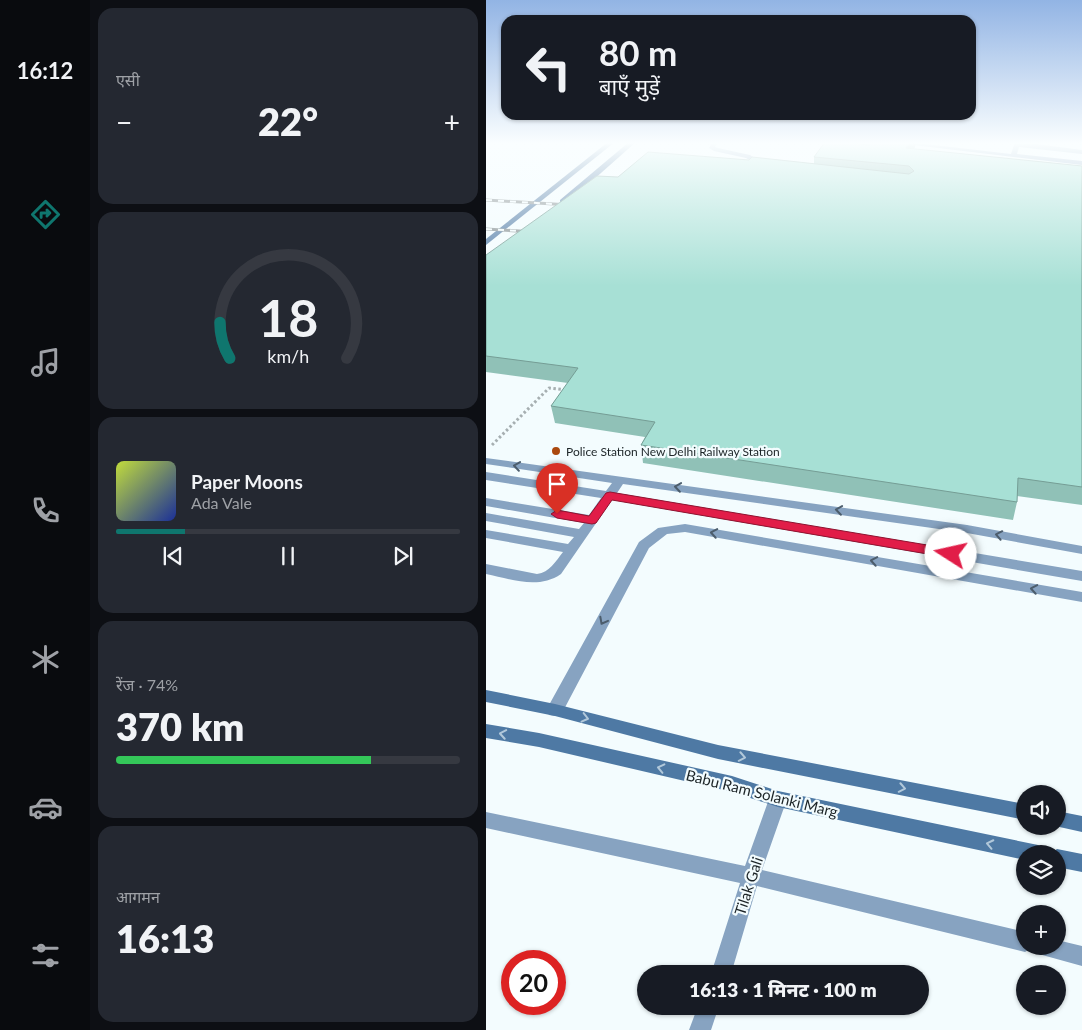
<!DOCTYPE html>
<html lang="hi">
<meta charset="utf-8">
<style>
body{margin:0;font-family:Lato,"Noto Sans Devanagari",sans-serif;background:#242831;color:#f1f3f6;height:100vh;display:flex;flex-direction:column;font-size:19px;white-space:nowrap}
*{box-sizing:border-box;margin:0}
p{font-size:16px;color:#9ea1a6}
.icon{flex:none;width:28px;height:28px;fill:none;stroke:currentColor;stroke-width:2;stroke-linecap:round;stroke-linejoin:round}
.map{position:relative;flex:1;overflow:hidden}
.panel{display:flex;flex-direction:column;gap:8px;padding:8px;background:#0d0f14;width:396px}
.panel>*{flex:none}
.banner{position:absolute;left:15px;top:15px;width:475px;height:105px;border-radius:15px;box-shadow:0 1px 4px #0004;background:#171b24;color:#f1f3f6;overflow:hidden}
.controls{position:absolute;left:530px;top:785px;display:grid;gap:10px}
.controls a{display:grid;place-items:center;width:50px;height:50px;border-radius:50%;background:#171b24;box-shadow:0 1px 4px #0004;font-size:25px}
.speed{position:absolute;left:15px;top:950px;display:flex;gap:10px;font-size:25px;font-weight:700;text-align:center}
.speed>*{display:grid;place-content:center;width:65px;height:65px;border-radius:50%;background:#171b24;box-shadow:0 1px 4px #0004;line-height:1}
.speed .limit{border:8px solid #d22;background:#fff;color:#111}
.pin{position:absolute;display:grid;place-items:center;width:42px;height:42px;color:#fff;margin:-51px -21px;border-radius:50% 50% 50% 0;rotate:-45deg;box-shadow:0 0 5px #0007}
.pin .icon{rotate:45deg}
.me{position:absolute;width:55px;margin:-28px;rotate:280deg;stroke-linejoin:round;filter:drop-shadow(0 0 4px #0008)}
.turn{display:flex;align-items:center;gap:18px;height:105px;padding:0 15px;font-size:22px}
.turn .icon{width:65px;height:65px;stroke-width:2.5}
.turn b{display:block;font-size:35px;line-height:42px}
.big{font-size:38px;font-weight:800;line-height:1.1}
.panel .card{flex:1;display:flex;flex-direction:column;justify-content:center;gap:8px;min-width:0;padding:0 18px;border-radius:15px;background:#242831}
.panel .dial{align-items:center;gap:0}
.dial svg{height:130px;overflow:visible;fill:none;stroke:#363941;stroke-width:7;stroke-linecap:round;text-anchor:middle}
.dial text{fill:#f1f3f6;stroke:none}
.song{display:flex;align-items:center;gap:15px}
.cover{width:60px;height:60px;border-radius:8px;background:linear-gradient(135deg,hsl(70 70% 55%),hsl(230 70% 35%))}
.played{height:5px;border-radius:2px;background:linear-gradient(90deg,#0f766e 20%,#363941 20%)}
.keys{display:flex;justify-content:space-around;direction:ltr}
.heat{display:flex;justify-content:space-between;align-items:center;font-size:28px;direction:ltr}
.charge{height:8px;border-radius:4px;background:linear-gradient(90deg,#34c759 74%,#363941 0)}
.trip{position:absolute;left:151px;top:965px;width:292px;height:50px;border-radius:25px;background:#171b24;box-shadow:0 1px 4px #0004;font-weight:800;line-height:50px;text-align:center}
main{display:flex;flex:1;min-height:0}
.tab-bar{display:flex;flex-direction:column;width:90px;justify-content:space-around;align-items:center;background:#090b0e;color:#9ea1a6}
.tab-bar .icon{width:35px;height:35px}
.tab-bar .current{color:#0f766e}
.tab-bar b{font-size:22px;color:#f1f3f6}
.map>svg:first-child{display:block}
.lines{fill:none;stroke-linecap:round;stroke-linejoin:round}
.path-far1{stroke:#a6afb1;stroke-width:2;stroke-dasharray:1 1;stroke-linecap:butt}
.path{stroke:#a6afb1;stroke-width:3;stroke-dasharray:2.5 2.5;stroke-linecap:butt}
.lane{fill:#87a3c1;fill-rule:evenodd}
.street{fill:#87a3c1;fill-rule:evenodd}
.secondary{fill:#4e79a4;fill-rule:evenodd}
.rail-casing{stroke:#828b8d;stroke-width:3}
.rail{stroke:#f3fcfe;stroke-width:2;stroke-dasharray:6;stroke-linecap:butt}
.wall{fill:#90c1b7}
.shaded-wall{fill:#759d95}
.building{fill:#a7e0d5;stroke:#759d95}
.oneway{stroke:#4c5d6c}
.oneway2{stroke:#b1c8da}
.route{fill:#e11d48;stroke:#92132f}
.poi-dot{fill:#aa480e;stroke:#f3fcfe;stroke-width:2}
.labels{text-anchor:middle;dominant-baseline:central;stroke-width:4.5;stroke-linejoin:round;paint-order:stroke}
.poi-label{font-size:12px;fill:#1c2427;stroke:#f3fcfe;text-anchor:start}
.near-street-label{font-size:15px;fill:#1c2427;stroke:#f3fcfe}
</style>
<main>
<nav class="tab-bar">
<b>16:12</b>
<svg class="icon current" aria-label="directions" viewBox="0 0 24 24"><path d="M12 3l9 9-9 9-9-9zM9 14v-3h6M13 9l2 2-2 2"/></svg>
<svg class="icon" aria-label="music" viewBox="0 0 24 24"><path d="M9 18V5l10-2v13"/><circle cx="6" cy="18" r="3"/><circle cx="16" cy="16" r="3"/></svg>
<svg class="icon" aria-label="phone" viewBox="0 0 24 24"><path d="M5 4h4l2 5-3 2q2 4 5 5l2-3 5 2v4C11 20 4 13 5 4z"/></svg>
<svg class="icon" aria-label="climate" viewBox="0 0 24 24"><path d="M12 3v18M4 7l16 10M4 17L20 7"/></svg>
<svg class="icon" aria-label="car" viewBox="0 0 24 24"><path d="M5 17H2v-5l4-1 3-4h7l3 4 3 1v5h-3M9 17h6M6 11h13"/><circle cx="7" cy="17" r="2"/><circle cx="17" cy="17" r="2"/></svg>
<svg class="icon" aria-label="filters" viewBox="0 0 24 24"><path d="M4 7h16M4 17h16"/><circle cx="9" cy="7" r="2"/><circle cx="15" cy="17" r="2"/></svg>
</nav>
<section class="panel">
<div class="card"><p>एसी</p>
<div class="heat"><a>−</a><b class="big">22°</b><a>+</a></div>
</div>
<div class="card dial"><svg viewBox="0 0 100 80">
<path d="M14 69A42 42 0 1 1 86 69"/>
<path d="M14 69A42 42 0 0 1 8 47" stroke="#0f766e"/>
<text x="50" y="56" font-size="32" font-weight="700">18</text>
<text x="50" y="72" font-size="11">km/h</text>
</svg></div>
<div class="card">
<div class="song"><i class="cover"></i><div><b>Paper Moons</b><p>Ada Vale</p></div></div>
<div class="played"></div>
<div class="keys"><svg class="icon" aria-label="previous" viewBox="0 0 24 24"><path d="M18 5L8 12l10 7zM5 5v14"/></svg><svg class="icon" aria-label="pause" viewBox="0 0 24 24"><path d="M8 5v14M16 5v14"/></svg><svg class="icon" aria-label="next" viewBox="0 0 24 24"><path d="M6 5l10 7-10 7zM19 5v14"/></svg></div>
</div>
<div class="card"><p>रेंज · 74%</p><b class="big">370 km</b><div class="charge"></div></div>
<div class="card"><p>आगमन</p><b class="big">16:13</b></div>
</section>
<div class="map">
<svg width="596" height="1030" viewBox="0 0 596 1030">
<rect width="100%" height="100%" fill="#f3fcfe"/>
<g class="lines">
<!-- path-far1 -->
<path class="path-far1" d="M375,145l2,-2 10,1"/>
<!-- path -->
<path class="path" d="M6,445l57,-57 18,2"/>
<!-- lane -->
<g class="lane">
<path d="M226,142h6l-3,5 3,1 32,7 16,11 -5,1 -15,-9 -32,-7 -5,-3z"/>
<path d="M402,142h20l103,12 4,-12h6l61,8v4l-63,-7 -2,7 65,7v4z"/>
<path d="M0,458l481,67 115,21v8l-115,-21 -344,-49 -6,9 465,78v10l-470,-81 -51,74c-23,16 -50,5 -75,0v-10l51,10c13,-2 18,-12 26,-22l-77,-14v-8l82,14 6,-7 -88,-16v-8l93,16 5,-6 -98,-17v-8l103,17 12,-17 -115,-18v-8l120,19 6,-8 -126,-19z"/>
<path d="M199,524l397,68v10l-397,-70 -18,2 -18,14 -88,167 -6,1 -6,-1 -2,-5 2,-5 90,-163 19,-14z"/>
</g>
<!-- street -->
<g class="street">
<path d="M292,791l6,3 3,5 -25,71 263,62v14h32v-6l25,6v20l-47,-13 -2,-6 -8,5 -268,-66 -26,88h-20l29,-91 -254,-55v-16l259,54 24,-67 3,-5z"/>
<path d="M212,1006h21l-8,24h-22z"/>
</g>
<!-- secondary -->
<g class="secondary">
<path d="M122,142h7l-129,103v-6z"/>
<path d="M143,142h7l-70,62h-6v-4z"/>
<path d="M0,690l69,14 163,41 307,59v16l-307,-61 -163,-43 -69,-14z"/>
<path d="M0,724l53,9 193,43 46,15 260,54 6,3 3,6h-22v6l-247,-53 -46,-15 -193,-45 -53,-9z"/>
<path d="M571,811l25,5v16l-27,-6h2z"/>
<path d="M571,849l25,5v18l-25,-5v-13h-7z"/>
</g>
<!-- rail casing -->
<g class="rail-casing">
<g id="rail">
<path d="M0,200l84,5"/>
<path d="M0,229l48,3"/>
</g>
</g>
<!-- rail -->
<use href="#rail" class="rail"/>
</g>
<!-- wall -->
<path class="wall" d="M383,145l46,2 -1,2 168,17v339l-65,-9v6l-4,18 -370,-57 -2,-18 4,-8 -90,-14 -4,-17 17,-23 -82,-11v-117l132,-78 131,-17 65,4v-7z"/>
<!-- shaded-wall -->
<path class="shaded-wall" d="M425,142h5l-1,5 -10,14 1,-13z"/>
<!-- building -->
<path class="building" d="M339,142h20l24,3 2,-3h40l-5,6 176,18v321l-64,-9 -1,24 -376,-57 14,-23 -104,-16 27,-38 -92,-12v-101l111,-79 21,1 30,-25 101,8 3,-3 157,17 5,-3 -5,-5 -95,-9z"/>
<!-- one-way arrows -->
<defs><path id="oneway-chevron" d="M-2-3.5L2.5 0L-2 3.5" fill="none" stroke-width="1.6" stroke-linecap="round" stroke-linejoin="round" transform="scale(1.25)"/></defs>
<g class="oneway">
<use href="#oneway-chevron" transform="translate(31 466) rotate(-172)"/>
<use href="#oneway-chevron" transform="translate(192 487) rotate(-172)"/>
<use href="#oneway-chevron" transform="translate(353 510) rotate(-172)"/>
<use href="#oneway-chevron" transform="translate(228 533) rotate(-170)"/>
<use href="#oneway-chevron" transform="translate(513 535) rotate(-169)"/>
<use href="#oneway-chevron" transform="translate(388 561) rotate(-170)"/>
<use href="#oneway-chevron" transform="translate(548 589) rotate(-170)"/>
<use href="#oneway-chevron" transform="translate(117 621) rotate(118)"/>
</g>
<g class="oneway2">
<use href="#oneway-chevron" transform="translate(99 718) rotate(14)"/>
<use href="#oneway-chevron" transform="translate(17 734) rotate(-170)"/>
<use href="#oneway-chevron" transform="translate(256 757) rotate(11)"/>
<use href="#oneway-chevron" transform="translate(175 768) rotate(-167)"/>
<use href="#oneway-chevron" transform="translate(416 788) rotate(11)"/>
<use href="#oneway-chevron" transform="translate(504 844) rotate(-168)"/>
</g>
<!-- sky -->
<linearGradient id="sky" x2="0" y2="1"><stop stop-color="#92b4e4"/><stop offset="0.5" stop-color="#fafeff"/><stop offset="1" stop-color="#fafeff" stop-opacity="0"/></linearGradient>
<rect width="596" height="286" fill="url(#sky)"/>
<!-- route -->
<path class="route" d="M124,492l341,57 6,5 -6,4 -339,-58 -16,23 -4,1 -35,-6 -6,-4 6,-4 32,6 17,-23z"/>
<!-- markers -->
<circle class="poi-dot" cx="70" cy="451" r="5"/>
<g class="labels">
<!-- poi labels -->
<g class="poi-label">
<text x="80" y="451">Police Station New Delhi Railway Station</text>
</g>
<!-- near-street labels -->
<g class="near-street-label">
<text transform="translate(276 793) rotate(14)">Babu Ram Solanki Marg</text>
<text transform="translate(262 886) rotate(-72)">Tilak Gali</text>
</g>
</g>
</svg>
<div class="controls">
<a><svg class="icon" aria-label="sound" viewBox="0 0 24 24"><path d="M4 9h4l5-4v14l-5-4H4zM17 9q2 3 0 6"/></svg></a>
<a><svg class="icon" aria-label="layers" viewBox="0 0 24 24"><path d="M12 4l9 5-9 5-9-5zM3 14l9 5 9-5"/></svg></a>
<a>+</a>
<a>−</a>
</div>
<div class="speed"><div class="limit">20</div></div>
<div class="pin" style="left:71px;top:514px;background:#d93025"><svg class="icon" aria-label="arrive" viewBox="0 0 24 24"><path d="M6 21V4h12l-3 4 3 4H6"/></svg></div>
<svg class="me" style="left:465px;top:554px" viewBox="-20 -20 40 40"><circle r="19" fill="#fff"/><path d="M0-13L10 11 0 6-10 11z" fill="#e11d48"/></svg>
<div class="trip">16:13 · 1 मिनट · 100 m</div>
<div class="banner">
<div class="turn"><svg class="icon" aria-label="left" viewBox="0 0 24 24"><path d="M17 20v-9H6M10 6l-5 5 5 5"/></svg><div><b>80 m</b>बाएँ मुड़ें</div></div>
</div>
</div>
</main>
